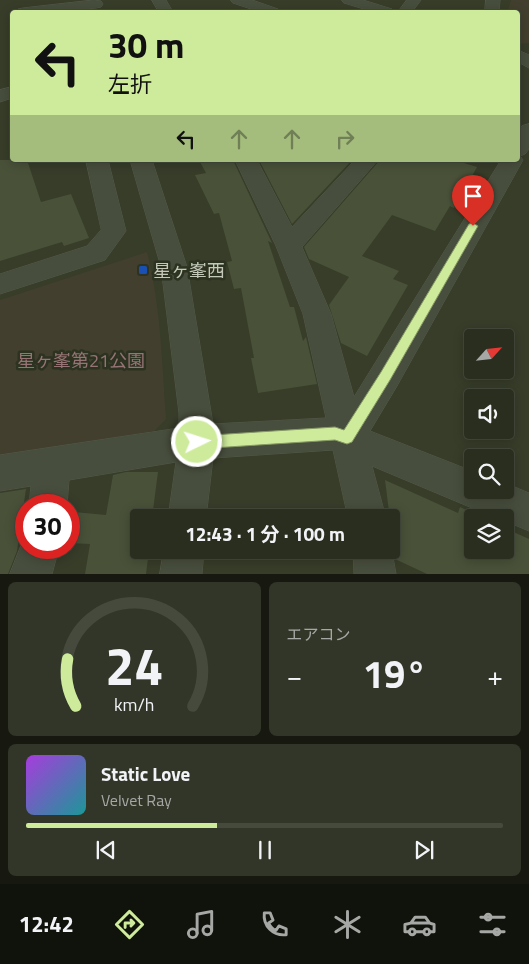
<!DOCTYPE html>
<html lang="ja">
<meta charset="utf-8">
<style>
body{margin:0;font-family:"Titillium Web","Noto Sans JP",sans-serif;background:#313628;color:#f1f3f6;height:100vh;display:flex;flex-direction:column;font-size:19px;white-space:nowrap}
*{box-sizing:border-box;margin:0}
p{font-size:16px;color:#a5a8a4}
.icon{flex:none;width:28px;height:28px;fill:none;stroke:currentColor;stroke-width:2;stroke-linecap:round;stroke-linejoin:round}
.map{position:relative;height:574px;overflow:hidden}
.details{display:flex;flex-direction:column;gap:8px;padding:8px;background:#171911;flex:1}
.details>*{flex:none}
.guide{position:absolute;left:10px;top:10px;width:510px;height:152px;border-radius:5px;box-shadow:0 2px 12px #0003,0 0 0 1px #454a3d;background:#ceeb9b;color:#111;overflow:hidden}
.needle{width:32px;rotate:63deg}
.buttons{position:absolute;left:464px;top:329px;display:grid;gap:10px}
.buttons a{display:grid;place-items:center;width:50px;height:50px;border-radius:5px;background:#292e1f;box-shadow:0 2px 12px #0003,0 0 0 1px #454a3d;font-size:25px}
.speed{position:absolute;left:15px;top:494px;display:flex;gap:10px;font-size:25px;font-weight:700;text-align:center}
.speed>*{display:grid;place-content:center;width:65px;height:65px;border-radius:50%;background:#292e1f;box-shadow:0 2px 12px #0003,0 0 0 1px #454a3d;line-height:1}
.speed .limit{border:8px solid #d22;background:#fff;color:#111}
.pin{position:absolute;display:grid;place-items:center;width:42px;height:42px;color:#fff;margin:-51px -21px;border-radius:50% 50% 50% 0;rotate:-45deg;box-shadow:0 0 5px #0007}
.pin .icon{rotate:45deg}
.me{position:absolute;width:55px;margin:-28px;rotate:86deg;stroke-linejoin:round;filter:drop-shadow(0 0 4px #0008)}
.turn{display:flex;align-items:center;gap:18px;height:105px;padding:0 15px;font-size:22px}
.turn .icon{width:65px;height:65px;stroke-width:2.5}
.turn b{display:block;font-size:35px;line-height:42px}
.lanes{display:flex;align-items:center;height:48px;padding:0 15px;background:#0003;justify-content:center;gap:25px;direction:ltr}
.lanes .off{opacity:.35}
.big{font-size:38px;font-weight:700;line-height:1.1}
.details .card{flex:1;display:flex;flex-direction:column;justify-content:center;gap:8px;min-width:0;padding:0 18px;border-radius:8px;background:#313628}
.details .dial{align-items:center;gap:0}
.dial svg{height:130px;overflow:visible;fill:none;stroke:#454a3d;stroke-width:7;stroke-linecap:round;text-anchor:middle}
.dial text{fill:#f1f3f6;stroke:none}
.song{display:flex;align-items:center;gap:15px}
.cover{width:60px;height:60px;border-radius:8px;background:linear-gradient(135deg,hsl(280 70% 55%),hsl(180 70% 35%))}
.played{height:5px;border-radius:2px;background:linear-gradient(90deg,#ceeb9b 40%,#454a3d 40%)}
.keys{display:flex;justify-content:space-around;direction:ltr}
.heat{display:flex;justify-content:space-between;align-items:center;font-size:28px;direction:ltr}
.details .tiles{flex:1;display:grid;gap:8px;grid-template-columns:1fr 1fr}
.card:last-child{grid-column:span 2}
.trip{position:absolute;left:130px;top:509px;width:270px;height:50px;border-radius:5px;background:#292e1f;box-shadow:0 2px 12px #0003,0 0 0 1px #454a3d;font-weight:700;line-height:50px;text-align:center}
.tab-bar{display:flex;height:80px;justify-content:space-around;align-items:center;background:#10120c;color:#a5a8a4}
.tab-bar .icon{width:35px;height:35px}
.tab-bar .selected{color:#ceeb9b}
.tab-bar b{font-size:22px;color:#f1f3f6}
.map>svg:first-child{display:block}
.green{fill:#423f2e}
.building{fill:#495139}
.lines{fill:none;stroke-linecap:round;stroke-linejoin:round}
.minor-casing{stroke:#545a49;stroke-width:1}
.minor{fill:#484e3d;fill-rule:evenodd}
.route{fill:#ceeb9b;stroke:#869965}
.transit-dot{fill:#1a4fb4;stroke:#2d3321;stroke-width:2}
.labels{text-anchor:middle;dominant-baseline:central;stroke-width:5;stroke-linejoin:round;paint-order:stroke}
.poi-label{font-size:18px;fill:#c3c8b9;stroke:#2d3321;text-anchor:start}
.park-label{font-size:18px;fill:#967374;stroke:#2d3321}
</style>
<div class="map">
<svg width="529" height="574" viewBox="0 0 529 574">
<rect width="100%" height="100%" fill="#373d29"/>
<!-- green -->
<g class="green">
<path d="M511,0h18v43l-11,1v-32h-11z"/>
<path d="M147,252c14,55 15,111 19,167l-12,12 -154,27v-158z"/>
</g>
<!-- building -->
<g class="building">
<path d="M0,160h27l14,42 30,-8 18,44 -25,8 -2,-4 -62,19z"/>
<path d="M199,160h34l39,83 -4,-2 22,66h4l9,34 3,-4 11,47 -59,9 -7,-35h3l-13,-70 -7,1 -7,-27 5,-1 -13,-48 -5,1 -19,-39 11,-2z"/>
<path d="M259,160h93l-60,64z"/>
<path d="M380,160h74l23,7 -23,41 -4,-2 -15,25 -43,-16 -30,41 37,15 -6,8 15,6 -41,71 -26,-13 -12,-38 20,-28 -40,-18 -5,-12z"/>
<path d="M126,472h32l-6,46h-13v32h10l-3,24h-61l5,-30 -21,-1v-13l5,-18 32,3 7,-40z"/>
<path d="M385,480l73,33 2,-6 23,11h-11v32h33v-22l24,11v35h-102l-32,-15z"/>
<path d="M26,489l-9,62 -9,23h-8v-81z"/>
</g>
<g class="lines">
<!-- minor casing -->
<g class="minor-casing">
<g id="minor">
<path d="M94,0l7,1 2,3 -2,3 -5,1 -38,4h-42l2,-3 5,-1z"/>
<path d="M152,0h14l7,12h-14z"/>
<path d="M231,0h21l26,9 2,3h-20l-27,-9z"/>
<path d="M342,0h21l29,9 2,3h-20l-30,-9z"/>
<path d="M407,0h14l-9,12h-14z"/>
<path d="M486,0h14l-1,12h-14z"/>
<path d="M518,50l11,5v13l-11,-6z"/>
<path d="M12,87v11l-12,4v-12z"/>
<path d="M529,124v25l-4,5 -5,2 3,4 -126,226 -27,45 102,40v19h33v-7l24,10v38l-24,-10v-3h-9l-124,-52 14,52h-38l-15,-68 -120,8 -7,60h-38l8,-56 -107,18 -2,25h-38l2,-19 -31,5v-36l179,-27v-15l-18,-146 -31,-107h22l35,107 26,157 113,-6 -23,-104 -27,-68 -41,-86h22l35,67 63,-67h23l-76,87 29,67 23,83 147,-237h17v-27l4,-7z"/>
<path d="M86,160h22l18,71 -21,29 -105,34v-20l87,-28 14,-16z"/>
<path d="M26,533v15h33l-7,26h-42z"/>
<path d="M391,546l5,28h-42l-1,-24h38z"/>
<path d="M164,550h40l-2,24h-42z"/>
</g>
</g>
<!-- minor -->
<use href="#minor" class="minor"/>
</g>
<!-- route -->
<path class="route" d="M473,223l5,3 -88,154 -38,62 -5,2 -12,-4 -138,9 -5,-2 -3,-5 3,-4 5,-2 138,-9 9,3 37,-58 88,-148z"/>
<!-- markers -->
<rect class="transit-dot" x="138" y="265" width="10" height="10" rx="2.5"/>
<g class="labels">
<!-- poi labels -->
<g class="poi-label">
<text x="153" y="270">星ヶ峯西</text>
</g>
<!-- park labels -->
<g class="park-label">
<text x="81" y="360">星ヶ峯第21公園</text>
</g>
</g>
</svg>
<div class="buttons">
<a><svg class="needle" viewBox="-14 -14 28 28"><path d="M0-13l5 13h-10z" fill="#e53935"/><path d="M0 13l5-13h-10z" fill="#a5a8a4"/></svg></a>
<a><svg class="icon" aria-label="sound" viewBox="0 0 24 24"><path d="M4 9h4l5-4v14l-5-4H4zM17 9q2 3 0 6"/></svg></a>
<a><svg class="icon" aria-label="search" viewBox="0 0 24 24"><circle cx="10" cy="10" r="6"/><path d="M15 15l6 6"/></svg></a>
<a><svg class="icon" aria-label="layers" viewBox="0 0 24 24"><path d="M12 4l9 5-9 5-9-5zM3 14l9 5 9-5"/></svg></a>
</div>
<div class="speed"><div class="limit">30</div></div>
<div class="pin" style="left:473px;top:226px;background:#d93025"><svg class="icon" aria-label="arrive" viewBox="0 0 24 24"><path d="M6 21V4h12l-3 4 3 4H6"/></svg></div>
<svg class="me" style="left:197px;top:442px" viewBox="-20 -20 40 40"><circle r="17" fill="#ceeb9b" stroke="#fff" stroke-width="3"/><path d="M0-11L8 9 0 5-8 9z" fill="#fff"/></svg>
<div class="trip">12:43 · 1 分 · 100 m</div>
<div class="guide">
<div class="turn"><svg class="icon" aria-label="left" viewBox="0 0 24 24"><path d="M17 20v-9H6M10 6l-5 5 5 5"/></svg><div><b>30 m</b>左折</div></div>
<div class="lanes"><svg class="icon" aria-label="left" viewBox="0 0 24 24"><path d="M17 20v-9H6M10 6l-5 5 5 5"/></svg><svg class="icon off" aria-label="ahead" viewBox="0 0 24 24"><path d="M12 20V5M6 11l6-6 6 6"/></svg><svg class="icon off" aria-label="ahead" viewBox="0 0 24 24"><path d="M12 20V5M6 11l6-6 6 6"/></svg><svg class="icon off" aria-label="right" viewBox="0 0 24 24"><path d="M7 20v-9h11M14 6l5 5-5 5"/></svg></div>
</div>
</div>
<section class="details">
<div class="tiles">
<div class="card dial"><svg viewBox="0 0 100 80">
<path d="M14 69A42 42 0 1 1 86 69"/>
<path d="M14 69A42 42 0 0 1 9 40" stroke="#ceeb9b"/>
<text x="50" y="56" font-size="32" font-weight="700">24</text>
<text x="50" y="72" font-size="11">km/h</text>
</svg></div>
<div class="card"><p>エアコン</p>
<div class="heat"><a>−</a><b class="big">19°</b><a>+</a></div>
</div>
<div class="card">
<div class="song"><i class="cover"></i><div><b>Static Love</b><p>Velvet Ray</p></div></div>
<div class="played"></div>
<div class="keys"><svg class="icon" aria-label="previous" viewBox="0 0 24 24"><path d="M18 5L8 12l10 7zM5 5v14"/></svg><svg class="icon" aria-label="pause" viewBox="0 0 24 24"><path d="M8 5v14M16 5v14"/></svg><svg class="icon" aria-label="next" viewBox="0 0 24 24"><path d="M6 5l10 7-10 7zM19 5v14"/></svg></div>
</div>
</div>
</section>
<nav class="tab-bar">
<b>12:42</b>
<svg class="icon selected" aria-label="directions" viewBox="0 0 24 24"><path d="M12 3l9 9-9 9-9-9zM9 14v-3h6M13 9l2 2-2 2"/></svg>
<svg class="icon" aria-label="music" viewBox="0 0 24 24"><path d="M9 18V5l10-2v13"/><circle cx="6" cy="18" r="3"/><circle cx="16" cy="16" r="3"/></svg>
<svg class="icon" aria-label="phone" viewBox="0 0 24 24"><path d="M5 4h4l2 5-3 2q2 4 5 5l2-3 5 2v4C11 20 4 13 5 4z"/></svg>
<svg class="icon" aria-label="climate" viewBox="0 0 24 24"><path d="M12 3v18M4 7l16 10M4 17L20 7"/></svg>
<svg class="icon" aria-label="car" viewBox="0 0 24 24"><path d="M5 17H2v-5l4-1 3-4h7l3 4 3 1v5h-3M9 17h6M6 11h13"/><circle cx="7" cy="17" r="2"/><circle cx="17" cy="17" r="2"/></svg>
<svg class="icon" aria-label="filters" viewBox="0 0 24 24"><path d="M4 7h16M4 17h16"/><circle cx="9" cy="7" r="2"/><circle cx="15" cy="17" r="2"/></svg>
</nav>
